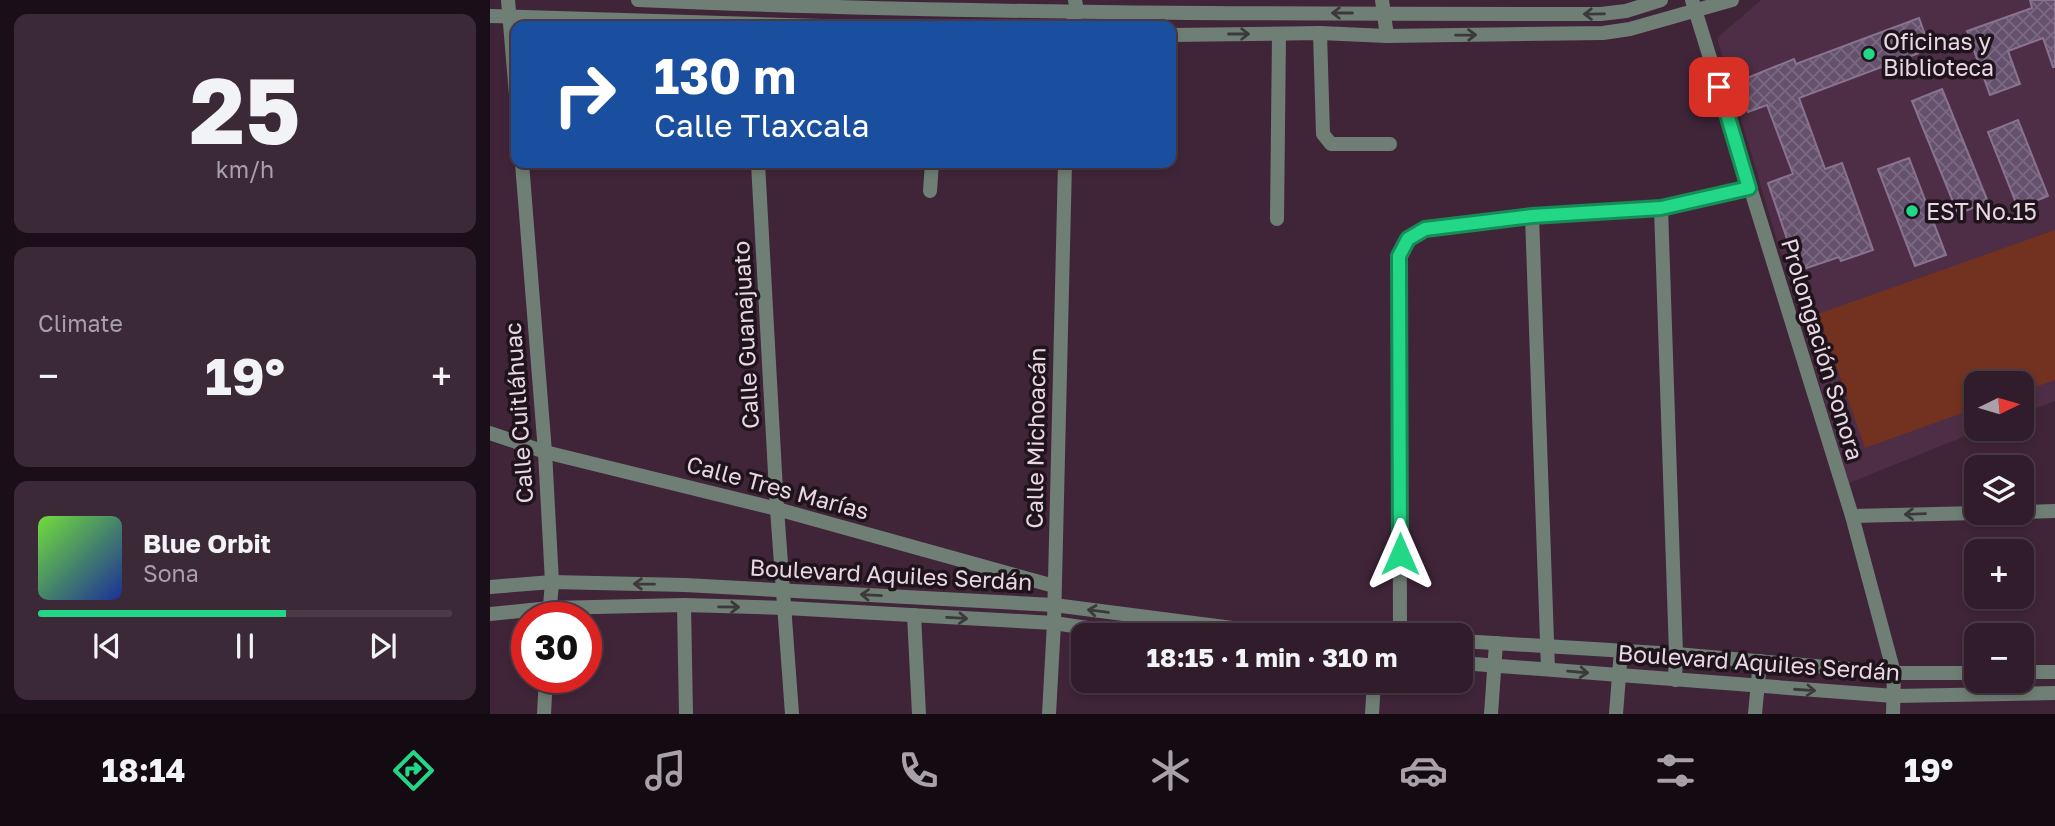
<!DOCTYPE html>
<meta charset="utf-8">
<style>
body{margin:0;font-family:"Golos Text",sans-serif;background:#3c2937;color:#f1f3f6;height:100vh;display:flex;flex-direction:column;font-size:26px;white-space:nowrap}
*{box-sizing:border-box;margin:0}
p{font-size:23px;color:#a8a1a9}
.icon{flex:none;width:38px;height:38px;fill:none;stroke:currentColor;stroke-width:2;stroke-linecap:round;stroke-linejoin:round}
.map{position:relative;flex:1;overflow:hidden}
.details{display:flex;flex-direction:column;gap:14px;padding:14px;background:#1a0f18;width:490px}
.details>*{flex:none}
.banner{position:absolute;left:21px;top:21px;width:665px;height:147px;border-radius:14px;box-shadow:0 4px 10px #0003,0 0 0 2px #4b3a47;background:#1a4fa0;color:#fff;overflow:hidden}
.needle{width:46px;rotate:85deg}
.fabs{position:absolute;left:1474px;top:371px;display:grid;gap:14px}
.fabs a{display:grid;place-items:center;width:70px;height:70px;border-radius:14px;background:#301c2b;box-shadow:0 4px 10px #0003,0 0 0 2px #4b3a47;font-size:35px}
.speed{position:absolute;left:21px;top:602px;display:flex;gap:14px;font-size:35px;font-weight:700;text-align:center}
.speed>*{display:grid;place-content:center;width:91px;height:91px;border-radius:50%;background:#301c2b;box-shadow:0 4px 10px #0003,0 0 0 2px #4b3a47;line-height:1}
.speed .limit{border:10px solid #d22;background:#fff;color:#111}
.pin{position:absolute;display:grid;place-items:center;width:60px;height:60px;color:#fff;margin:-30px;border-radius:14px;box-shadow:0 4px 10px #0006}
.me{position:absolute;width:77px;margin:-38px;rotate:0deg;stroke-linejoin:round;filter:drop-shadow(0 0 5px #0008)}
.turn{display:flex;align-items:center;gap:24px;height:147px;padding:0 28px;font-size:32px}
.turn .icon{width:91px;height:91px;stroke-width:2.5}
.turn b{display:block;font-size:49px;line-height:60px}
.big{font-size:52px;font-weight:700;line-height:1.1}
.details .card{flex:1;display:flex;flex-direction:column;justify-content:center;gap:10px;min-width:0;padding:0 24px;border-radius:14px;background:#3c2937}
.details .dial{align-items:center;gap:0}
.dial b{font-size:91px;line-height:1}
.song{display:flex;align-items:center;gap:21px}
.cover{width:84px;height:84px;border-radius:10px;background:linear-gradient(135deg,hsl(100 70% 55%),hsl(230 70% 35%))}
.played{height:7px;border-radius:4px;background:linear-gradient(90deg,#22d887 60%,#4b3a47 60%)}
.keys{display:flex;justify-content:space-around;direction:ltr}
.heat{display:flex;justify-content:space-between;align-items:center;font-size:38px;direction:ltr}
.trip{position:absolute;left:581px;top:623px;width:402px;height:70px;border-radius:14px;background:#301c2b;box-shadow:0 4px 10px #0003,0 0 0 2px #4b3a47;font-weight:700;line-height:70px;text-align:center}
.tab-bar{display:flex;height:112px;justify-content:space-around;align-items:center;background:#130b11;color:#a8a1a9}
.tab-bar .icon{width:49px;height:49px}
.tab-bar .on{color:#22d887}
.tab-bar b{font-size:32px;color:#f1f3f6}
main{display:flex;flex:1;min-height:0}
.map>svg:first-child{display:block}
.built{fill:#4e2e46}
.pitch{fill:#72321f}
.building{fill:url(#building-cross-hatch);stroke:#897391;stroke-width:2}
.lines{fill:none;stroke-linecap:round;stroke-linejoin:round}
.minor{stroke:#707f75;stroke-width:14}
.tertiary{stroke:#707f75;stroke-width:14}
.oneway{stroke:#3b393b}
.route-casing{stroke:#168c58;stroke-width:18}
.route{stroke:#22d887;stroke-width:12}
.poi-dot{fill:#22d887;stroke:#1f131c;stroke-width:2.5}
.labels{text-anchor:middle;dominant-baseline:central;stroke-width:7;stroke-linejoin:round;paint-order:stroke}
.poi-label{font-size:23px;fill:#e9d7e3;stroke:#1f131c;text-anchor:start}
.street-label{font-size:23px;fill:#e9d7e3;stroke:#1f131c}
</style>
<main>
<section class="details">
<div class="card dial"><b>25</b><p>km/h</p></div>
<div class="card"><p>Climate</p>
<div class="heat"><a>−</a><b class="big">19°</b><a>+</a></div>
</div>
<div class="card">
<div class="song"><i class="cover"></i><div><b>Blue Orbit</b><p>Sona</p></div></div>
<div class="played"></div>
<div class="keys"><svg class="icon" aria-label="previous" viewBox="0 0 24 24"><path d="M18 5L8 12l10 7zM5 5v14"/></svg><svg class="icon" aria-label="pause" viewBox="0 0 24 24"><path d="M8 5v14M16 5v14"/></svg><svg class="icon" aria-label="next" viewBox="0 0 24 24"><path d="M6 5l10 7-10 7zM19 5v14"/></svg></div>
</div>
</section>
<div class="map">
<svg width="1565" height="714" viewBox="0 0 1565 714">
<defs>
<pattern id="building-cross-hatch" width="8" height="8" patternUnits="userSpaceOnUse" patternTransform="scale(1.75)"><rect width="8" height="8" fill="#65516d"/><path d="M0 0l8 8M0 8l8-8" fill="none" stroke="#7b6982"/></pattern>
</defs>
<rect width="100%" height="100%" fill="#402539"/>
<!-- built -->
<path class="built" d="M1271,0h294v401l-34,13v-31h-45v46h7l-134,54 -132,-445z"/>
<!-- pitch -->
<path class="pitch" d="M1565,230v150l-34,12v-9h-45v25l-111,40 -47,-134z"/>
<!-- building -->
<g class="building">
<path d="M1540,0h25v67h-2l-10,-29 -35,13 12,33 -30,11 -23,-64 65,-23z"/>
<path d="M1429,18l11,31 -131,49 26,71 17,-6 31,87 -32,11 -2,-4 -41,14 -30,-88 25,-9 -26,-69 -19,7 -11,-30 57,-23 2,5z"/>
<path d="M1452,89l46,113 -30,12 -46,-113z"/>
<path d="M1528,120l30,76 -30,12 -30,-76z"/>
<path d="M1419,158l37,97 -31,11 -37,-97z"/>
</g>
<g class="lines">
<!-- minor -->
<g class="minor">
<path d="M18,0l8,95"/>
<path d="M148,0c320,14 642,14 963,14l25,-3 35,-11"/>
<path d="M892,0l5,36"/>
<path d="M1202,0l160,516 42,157 -1,41"/>
<path d="M0,16l332,10"/>
<path d="M581,26l6,-15 -2,-11"/>
<path d="M830,33l3,101 8,10h59"/>
<path d="M681,35l149,-2 67,3 216,-3 27,-4 102,-29"/>
<path d="M32,163l23,289 7,130 -3,36"/>
<path d="M268,163l19,346 15,205"/>
<path d="M440,191l2,-28"/>
<path d="M1171,208l15,446 -1,26"/>
<path d="M1042,216l16,453"/>
<path d="M787,219l2,-185"/>
<path d="M0,433l55,19 232,57 277,77"/>
<path d="M1531,512l34,-1"/>
<path d="M1362,516l126,-3"/>
<path d="M194,605l2,109"/>
<path d="M424,615l5,99"/>
<path d="M910,635l-1,-379 9,-17 17,-10 107,-13 129,-8 89,-20"/>
<path d="M54,714l2,-37"/>
<path d="M559,714l5,-91 11,-460"/>
<path d="M882,714l2,-33"/>
<path d="M1001,714l5,-71"/>
<path d="M1126,714l5,-64"/>
<path d="M1265,714l5,-53"/>
</g>
<!-- tertiary -->
<g class="tertiary">
<path d="M0,587l62,-5 133,3 369,20 233,30"/>
<path d="M0,614l60,-6 134,-3 102,3 268,15 80,12"/>
<path d="M971,641l215,13 218,19h82"/>
<path d="M971,663l433,33 161,-3"/>
<path d="M1531,672h34"/>
</g>
</g>
<!-- one-way arrows -->
<defs><path id="oneway-shaft" d="M-6 0H5M1.5-3L5.5 0L1.5 3" fill="none" stroke-width="1.6" stroke-linecap="round" stroke-linejoin="round" transform="scale(1.75)"/></defs>
<g class="oneway">
<use href="#oneway-shaft" transform="translate(852 13) rotate(-180)"/>
<use href="#oneway-shaft" transform="translate(1104 14) rotate(179)"/>
<use href="#oneway-shaft" transform="translate(749 34)"/>
<use href="#oneway-shaft" transform="translate(976 35) rotate(-1)"/>
<use href="#oneway-shaft" transform="translate(1425 514) rotate(178)"/>
<use href="#oneway-shaft" transform="translate(154 584) rotate(-179)"/>
<use href="#oneway-shaft" transform="translate(381 595) rotate(-177)"/>
<use href="#oneway-shaft" transform="translate(239 607) rotate(1)"/>
<use href="#oneway-shaft" transform="translate(608 611) rotate(-172)"/>
<use href="#oneway-shaft" transform="translate(467 618) rotate(3)"/>
<use href="#oneway-shaft" transform="translate(1088 672) rotate(5)"/>
<use href="#oneway-shaft" transform="translate(1315 690) rotate(4)"/>
</g>
<g class="lines">
<!-- route casing -->
<g class="route-casing">
<path id="route" d="M910,554l-1,-298 9,-17 17,-10 107,-13 129,-8 88,-20 -30,-101"/>
</g>
<!-- route -->
<use href="#route" class="route"/>
</g>
<!-- markers -->
<g class="poi-dot">
<circle cx="1379" cy="54" r="7"/>
<circle cx="1422" cy="211" r="7"/>
</g>
<g class="labels">
<!-- poi labels -->
<g class="poi-label">
<text x="1393" y="41">Oficinas y<tspan x="1393" dy="26">Biblioteca</tspan></text>
<text x="1436" y="211">EST No.15</text>
</g>
<!-- street labels -->
<g class="street-label">
<text transform="translate(255 335) rotate(-93)">Calle Guanajuato</text>
<text transform="translate(1333 349) rotate(73)">Prolongación Sonora</text>
<text transform="translate(28 413) rotate(-94)">Calle Cuitláhuac</text>
<text transform="translate(545 438) rotate(-89)">Calle Michoacán</text>
<text transform="translate(288 487) rotate(15)">Calle Tres Marías</text>
<text transform="translate(401 574) rotate(3)">Boulevard Aquiles Serdán</text>
<text transform="translate(1269 662) rotate(4)">Boulevard Aquiles Serdán</text>
</g>
</g>
</svg>
<div class="fabs">
<a><svg class="needle" viewBox="-14 -14 28 28"><path d="M0-13l5 13h-10z" fill="#e53935"/><path d="M0 13l5-13h-10z" fill="#a8a1a9"/></svg></a>
<a><svg class="icon" aria-label="layers" viewBox="0 0 24 24"><path d="M12 4l9 5-9 5-9-5zM3 14l9 5 9-5"/></svg></a>
<a>+</a>
<a>−</a>
</div>
<div class="speed"><div class="limit">30</div></div>
<div class="pin" style="left:1229px;top:87px;background:#d93025"><svg class="icon" aria-label="arrive" viewBox="0 0 24 24"><path d="M6 21V4h12l-3 4 3 4H6"/></svg></div>
<svg class="me" style="left:910px;top:554px" viewBox="-20 -20 40 40"><path d="M0-17L14 15 0 8-14 15z" fill="#22d887" stroke="#fff" stroke-width="4"/></svg>
<div class="trip">18:15 · 1 min · 310 m</div>
<div class="banner">
<div class="turn"><svg class="icon" aria-label="right" viewBox="0 0 24 24"><path d="M7 20v-9h11M14 6l5 5-5 5"/></svg><div><b>130 m</b>Calle Tlaxcala</div></div>
</div>
</div>
</main>
<nav class="tab-bar">
<b>18:14</b>
<svg class="icon on" aria-label="directions" viewBox="0 0 24 24"><path d="M12 3l9 9-9 9-9-9zM9 14v-3h6M13 9l2 2-2 2"/></svg>
<svg class="icon" aria-label="music" viewBox="0 0 24 24"><path d="M9 18V5l10-2v13"/><circle cx="6" cy="18" r="3"/><circle cx="16" cy="16" r="3"/></svg>
<svg class="icon" aria-label="phone" viewBox="0 0 24 24"><path d="M5 4h4l2 5-3 2q2 4 5 5l2-3 5 2v4C11 20 4 13 5 4z"/></svg>
<svg class="icon" aria-label="climate" viewBox="0 0 24 24"><path d="M12 3v18M4 7l16 10M4 17L20 7"/></svg>
<svg class="icon" aria-label="car" viewBox="0 0 24 24"><path d="M5 17H2v-5l4-1 3-4h7l3 4 3 1v5h-3M9 17h6M6 11h13"/><circle cx="7" cy="17" r="2"/><circle cx="17" cy="17" r="2"/></svg>
<svg class="icon" aria-label="filters" viewBox="0 0 24 24"><path d="M4 7h16M4 17h16"/><circle cx="9" cy="7" r="2"/><circle cx="15" cy="17" r="2"/></svg>
<b>19°</b>
</nav>
